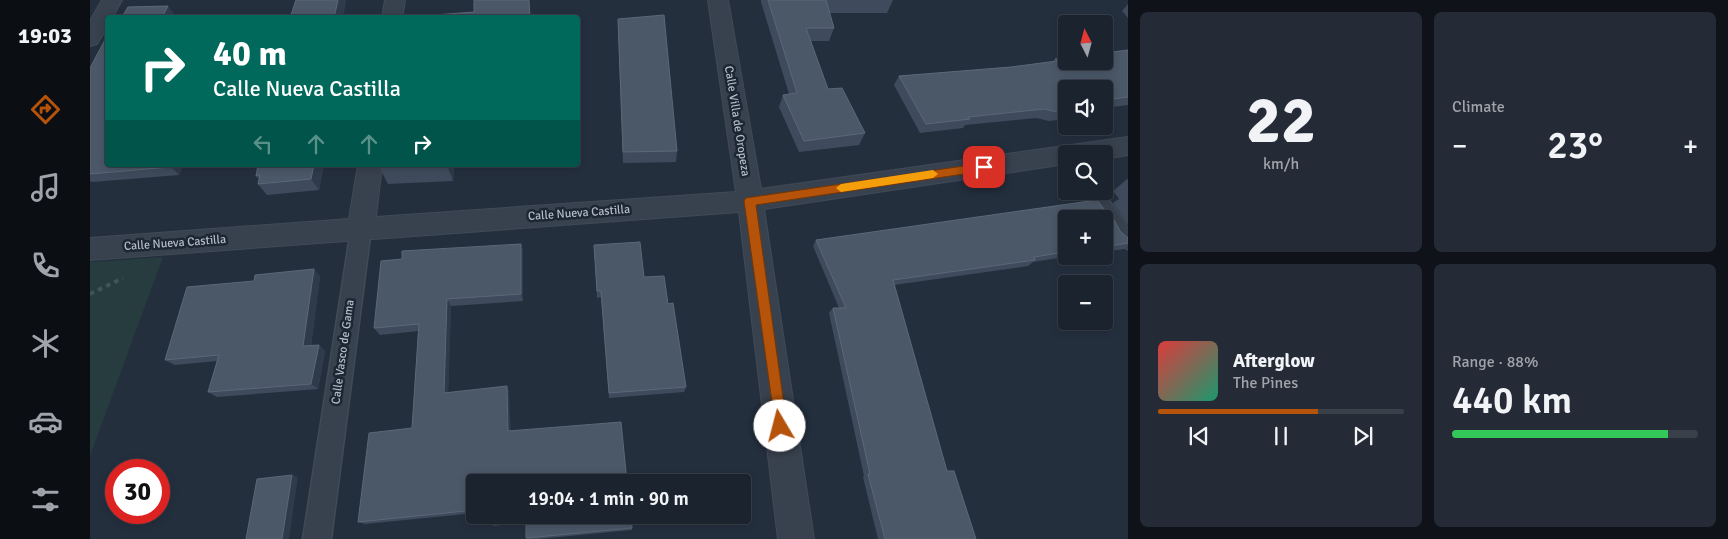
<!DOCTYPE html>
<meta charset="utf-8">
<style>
body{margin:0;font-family:Signika,sans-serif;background:#242b36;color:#f1f3f6;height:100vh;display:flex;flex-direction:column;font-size:19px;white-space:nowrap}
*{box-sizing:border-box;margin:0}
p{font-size:16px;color:#a0a4aa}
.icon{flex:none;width:28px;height:28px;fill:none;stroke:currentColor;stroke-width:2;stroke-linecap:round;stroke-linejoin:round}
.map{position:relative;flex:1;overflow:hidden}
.drawer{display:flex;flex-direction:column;gap:12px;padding:12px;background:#0f1319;width:600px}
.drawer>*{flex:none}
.top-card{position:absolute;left:15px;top:15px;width:475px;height:152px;border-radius:5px;box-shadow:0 2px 8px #0003,0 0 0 1px #39404a;background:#00695c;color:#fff;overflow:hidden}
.needle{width:32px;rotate:354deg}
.buttons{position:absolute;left:968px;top:15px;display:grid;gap:10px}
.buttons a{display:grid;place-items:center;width:55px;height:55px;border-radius:5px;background:#1b232e;box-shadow:0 2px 8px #0003,0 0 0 1px #39404a;font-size:25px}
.speed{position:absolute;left:15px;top:459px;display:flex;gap:10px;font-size:25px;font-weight:700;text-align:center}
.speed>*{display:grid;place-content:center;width:65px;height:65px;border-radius:50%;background:#1b232e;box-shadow:0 2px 8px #0003,0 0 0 1px #39404a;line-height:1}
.speed .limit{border:8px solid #d22;background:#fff;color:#111}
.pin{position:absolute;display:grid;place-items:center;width:42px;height:42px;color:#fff;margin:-21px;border-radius:10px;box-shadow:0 2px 8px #0006}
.me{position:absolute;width:55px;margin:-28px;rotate:352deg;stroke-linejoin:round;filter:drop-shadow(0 0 4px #0008)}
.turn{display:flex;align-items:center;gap:18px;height:105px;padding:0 25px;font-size:22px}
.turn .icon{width:65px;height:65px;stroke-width:2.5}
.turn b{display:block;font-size:35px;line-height:42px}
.lanes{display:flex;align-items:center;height:48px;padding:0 25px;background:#0003;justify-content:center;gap:25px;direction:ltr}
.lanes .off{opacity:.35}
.big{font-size:38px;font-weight:600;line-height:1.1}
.drawer .widget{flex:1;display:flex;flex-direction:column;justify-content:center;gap:8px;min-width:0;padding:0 18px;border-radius:8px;background:#242b36}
.drawer .dial{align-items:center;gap:0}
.dial b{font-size:65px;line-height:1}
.song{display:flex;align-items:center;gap:15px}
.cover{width:60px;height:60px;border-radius:8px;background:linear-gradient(135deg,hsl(0 70% 55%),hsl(160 70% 35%))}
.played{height:5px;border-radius:2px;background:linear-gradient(90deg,#b45309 65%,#39404a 65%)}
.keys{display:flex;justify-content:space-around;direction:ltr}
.heat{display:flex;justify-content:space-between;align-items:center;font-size:28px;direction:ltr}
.charge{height:8px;border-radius:4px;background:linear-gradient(90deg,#34c759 88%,#39404a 0)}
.drawer .tiles{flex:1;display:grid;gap:12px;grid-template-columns:repeat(2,1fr)}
.trip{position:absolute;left:376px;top:474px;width:285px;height:50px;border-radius:5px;background:#1b232e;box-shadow:0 2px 8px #0003,0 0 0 1px #39404a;font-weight:600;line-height:50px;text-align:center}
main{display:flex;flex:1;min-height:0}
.dock{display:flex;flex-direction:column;width:90px;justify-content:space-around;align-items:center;background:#0b0e12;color:#a0a4aa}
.dock .icon{width:35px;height:35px}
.dock .active{color:#b45309}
.dock b{font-size:22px;color:#f1f3f6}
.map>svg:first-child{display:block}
.green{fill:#263c3f}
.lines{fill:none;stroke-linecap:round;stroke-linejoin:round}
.lane-casing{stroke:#414a57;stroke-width:3}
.street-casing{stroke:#414a57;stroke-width:2}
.path{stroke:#3f5557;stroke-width:4;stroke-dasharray:4.5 4.5;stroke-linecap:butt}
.lane{fill:#38414e;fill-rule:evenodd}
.street{fill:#38414e;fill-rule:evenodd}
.wall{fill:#3f4b5c}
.shaded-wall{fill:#2f3b4b}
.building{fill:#4b5868;stroke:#5c6777}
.route{fill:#b45309;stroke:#753606}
.slow{fill:#f59e0b}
.labels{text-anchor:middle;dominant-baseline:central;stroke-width:5;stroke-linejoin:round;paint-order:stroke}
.street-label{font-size:12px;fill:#b4bcc9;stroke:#1d2633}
</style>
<main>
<nav class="dock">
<b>19:03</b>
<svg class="icon active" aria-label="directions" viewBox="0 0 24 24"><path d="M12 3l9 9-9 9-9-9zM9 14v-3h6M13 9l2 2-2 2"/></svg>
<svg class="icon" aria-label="music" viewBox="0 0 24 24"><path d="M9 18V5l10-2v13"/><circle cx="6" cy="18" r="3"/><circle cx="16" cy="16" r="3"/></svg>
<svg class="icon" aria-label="phone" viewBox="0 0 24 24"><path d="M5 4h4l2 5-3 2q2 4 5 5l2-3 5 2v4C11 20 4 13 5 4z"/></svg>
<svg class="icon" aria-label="climate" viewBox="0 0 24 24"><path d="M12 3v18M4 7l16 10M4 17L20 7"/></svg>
<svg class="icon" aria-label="car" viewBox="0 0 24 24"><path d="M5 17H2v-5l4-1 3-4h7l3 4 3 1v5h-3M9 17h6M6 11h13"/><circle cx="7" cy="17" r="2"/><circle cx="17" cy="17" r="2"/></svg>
<svg class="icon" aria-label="filters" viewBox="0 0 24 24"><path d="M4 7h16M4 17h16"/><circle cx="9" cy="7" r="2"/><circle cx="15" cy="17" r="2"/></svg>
</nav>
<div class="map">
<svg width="1038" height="539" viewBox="0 0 1038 539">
<rect width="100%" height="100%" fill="#242f3e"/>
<!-- green -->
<path class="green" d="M73,257l-73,199v-194z"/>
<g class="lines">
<!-- lane casing -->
<g class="lane-casing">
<g id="lane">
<path d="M990,191h21l27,34v24c-10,-4 -24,-19 -24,-30h-4z"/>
<path d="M271,221l7,2 3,6 -40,310h-28l48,-310 3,-6z"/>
</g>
</g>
<!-- street casing -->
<g class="street-casing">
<g id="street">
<path d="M12,0h20l-10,18h-4v8l-11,18 -7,2v-25z"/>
<path d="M295,0h20l-3,18h-20z"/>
<path d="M618,0h20l33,189 367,-52v18l-24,4v-5h-38v10l-302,45 50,330h-36l-39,-327 -649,48v-22l259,-19 9,-54h24l-6,52 360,-25z"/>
</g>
</g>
<!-- path -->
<path class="path" d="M0,294l33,-16"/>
<!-- lane -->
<use href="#lane" class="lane"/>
<!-- street -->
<use href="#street" class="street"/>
</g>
<!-- wall -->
<g class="wall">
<path d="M671,0h132l-6,13h-58l5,15 -5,13h-19l18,48 37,44 -6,12 -60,7 -20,-45 4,-12 6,-1 -28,-92z"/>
<path d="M1038,4v14l-6,-7z"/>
<path d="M528,19l59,132 -1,11 -53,1 -5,-132z"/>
<path d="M1038,50v55l-24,3v-19h-38v30l-17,2 -13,-3 -71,7 -2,3 -43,5 -26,-48 5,-9 112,-9 41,-5 3,-3z"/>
<path d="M0,68l93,97 -4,10 -87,7 -2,-1z"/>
<path d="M234,165l-5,25 -52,5 -9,-11 1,-5 -3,-3z"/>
<path d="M289,165h75l-1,16 -65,3 -9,-17z"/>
<path d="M1038,179v44l-15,-20 6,-4 -6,-8 13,-11z"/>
<path d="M1007,200l10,13 4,1 9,17 8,7v8l-4,3 -20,3v-33h-38v37h5l-38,6 -5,4 -134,19 53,186h7l22,68h-98l-15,-62 1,-1 -35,-163 4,-5h6l-26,-62 3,-6z"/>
<path d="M431,244l2,7v50l-72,5 -3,86 61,-1 -34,91v31l-110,11 -7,-2 54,-94 6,-97 -38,4 -6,-7 28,-69z"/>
<path d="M504,245l50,32 24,27 18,83 -2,5 -75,6 -8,-101 -4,1z"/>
<path d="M230,276l-9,70 8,-1 6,6 -7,38 -101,8 -9,-5 9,-31 -42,4 -10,-5z"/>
<path d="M401,515l141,13v2l-94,9h-11l-1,-1v-16l-32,4 -3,-2z"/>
</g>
<!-- shaded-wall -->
<g class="shaded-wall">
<path d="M248,0h7l1,2 -3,16h-9z"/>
<path d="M78,6l7,9 -1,3h-12z"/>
<path d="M82,165h11l-4,10 -8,-8z"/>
<path d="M224,165h10l-5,25 -8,-11z"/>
<path d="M357,165h7l-1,16z"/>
<path d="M431,244l2,7v50l-2,-7z"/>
<path d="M224,269l6,7 -10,76 -7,-6z"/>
<path d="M357,299l4,7 -3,92 -4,-5z"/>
<path d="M229,345l6,6 -7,38 -7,-5z"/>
<path d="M417,386l2,5 2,44 -3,-4z"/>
<path d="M202,475l6,2 -9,62h-7z"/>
</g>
<!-- building -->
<g class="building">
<path d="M206,0h42l-4,18h-44z"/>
<path d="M384,0h55l1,18h-109v-2l53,-4z"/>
<path d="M678,0h58l8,28h-28l22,61 14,-1 23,45 -61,8 -21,-46 14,-2z"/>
<path d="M78,6l-6,12h-46l6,-1 6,-10z"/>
<path d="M574,15l13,136 -54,1 -5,-133z"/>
<path d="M18,34v131h64l-1,2 -81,7v-106z"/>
<path d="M1038,50v47l-24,3v-11h-38v22l-9,1 -13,-3 -76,8 2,2 -44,5 -27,-48 112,-9 46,-6 -2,-2 11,-2v4h38v-8z"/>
<path d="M168,165h56l-3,14 -53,5 2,-9 -4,1z"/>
<path d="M289,165h43l-43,2z"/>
<path d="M1007,200l10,13 4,1 9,17 8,7v5l-24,4v-28h-38v33l-32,5 1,3 -142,20 54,191h7l22,68h-91l-17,-65h2l-37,-166h13l-30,-68z"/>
<path d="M550,242l4,35 20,-1 4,28 5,-1 13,84 -77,6 -8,-102h-4l-3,-46z"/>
<path d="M431,244v50l-74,5 -3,94 63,-7 1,45 113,-9 6,60h-152v28l-117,12 11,-89 43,-5 7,-104 -45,4 7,-67 21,-2v-8z"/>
<path d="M224,269l-11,77 16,-1 -8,39 -103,8 11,-37 -54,5 22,-73 67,-6 1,-6z"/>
<path d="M202,475l-10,64h-36l11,-60z"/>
<path d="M401,515h140l1,13 -106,10v-18l-35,4z"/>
</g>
<!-- route -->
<path class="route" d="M894,163l5,4 -5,4 -228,34 31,221 -2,5 -5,2 -4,-2 -32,-230 2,-3z"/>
<!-- slow -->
<path class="slow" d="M843,170l5,4 -5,4 -92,14 -5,-4 5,-4z"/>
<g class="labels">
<!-- street labels -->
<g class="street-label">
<text transform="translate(647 121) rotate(81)">Calle Villa de Oropeza</text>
<text transform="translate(489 213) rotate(-4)">Calle Nueva Castilla</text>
<text transform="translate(85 243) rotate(-4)">Calle Nueva Castilla</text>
<text transform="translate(253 352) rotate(-82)">Calle Vasco de Gama</text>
</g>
</g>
</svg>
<div class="buttons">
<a><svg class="needle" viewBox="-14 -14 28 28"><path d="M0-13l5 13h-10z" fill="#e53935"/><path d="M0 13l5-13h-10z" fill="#a0a4aa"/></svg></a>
<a><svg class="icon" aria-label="sound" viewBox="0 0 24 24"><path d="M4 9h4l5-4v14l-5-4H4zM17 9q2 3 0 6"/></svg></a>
<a><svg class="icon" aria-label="search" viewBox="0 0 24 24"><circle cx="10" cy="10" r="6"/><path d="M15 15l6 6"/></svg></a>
<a>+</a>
<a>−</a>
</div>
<div class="speed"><div class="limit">30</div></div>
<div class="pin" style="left:894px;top:167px;background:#d93025"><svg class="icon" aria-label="arrive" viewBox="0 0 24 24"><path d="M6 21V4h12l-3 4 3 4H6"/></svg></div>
<svg class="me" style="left:690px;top:426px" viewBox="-20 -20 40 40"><circle r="19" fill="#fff"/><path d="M0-13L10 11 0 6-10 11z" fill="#b45309"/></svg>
<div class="trip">19:04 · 1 min · 90 m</div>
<div class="top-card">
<div class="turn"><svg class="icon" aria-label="right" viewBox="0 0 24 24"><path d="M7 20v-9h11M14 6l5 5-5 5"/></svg><div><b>40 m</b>Calle Nueva Castilla</div></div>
<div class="lanes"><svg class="icon off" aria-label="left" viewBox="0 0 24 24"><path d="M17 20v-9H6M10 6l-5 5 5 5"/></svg><svg class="icon off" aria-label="ahead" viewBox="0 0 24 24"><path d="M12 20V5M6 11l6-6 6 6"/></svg><svg class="icon off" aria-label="ahead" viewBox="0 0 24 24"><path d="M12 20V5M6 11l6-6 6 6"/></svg><svg class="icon" aria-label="right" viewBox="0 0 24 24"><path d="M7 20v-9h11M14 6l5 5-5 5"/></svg></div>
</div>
</div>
<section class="drawer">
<div class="tiles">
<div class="widget dial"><b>22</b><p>km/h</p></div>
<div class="widget"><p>Climate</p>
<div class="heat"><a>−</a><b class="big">23°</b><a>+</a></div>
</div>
<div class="widget">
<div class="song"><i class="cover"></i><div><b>Afterglow</b><p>The Pines</p></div></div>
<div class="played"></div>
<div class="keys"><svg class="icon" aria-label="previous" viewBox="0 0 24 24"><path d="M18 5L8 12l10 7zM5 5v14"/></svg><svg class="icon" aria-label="pause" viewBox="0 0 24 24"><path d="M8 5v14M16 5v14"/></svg><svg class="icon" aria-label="next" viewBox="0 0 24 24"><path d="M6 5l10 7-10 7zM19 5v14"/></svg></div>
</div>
<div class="widget"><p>Range · 88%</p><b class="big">440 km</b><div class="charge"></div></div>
</div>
</section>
</main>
